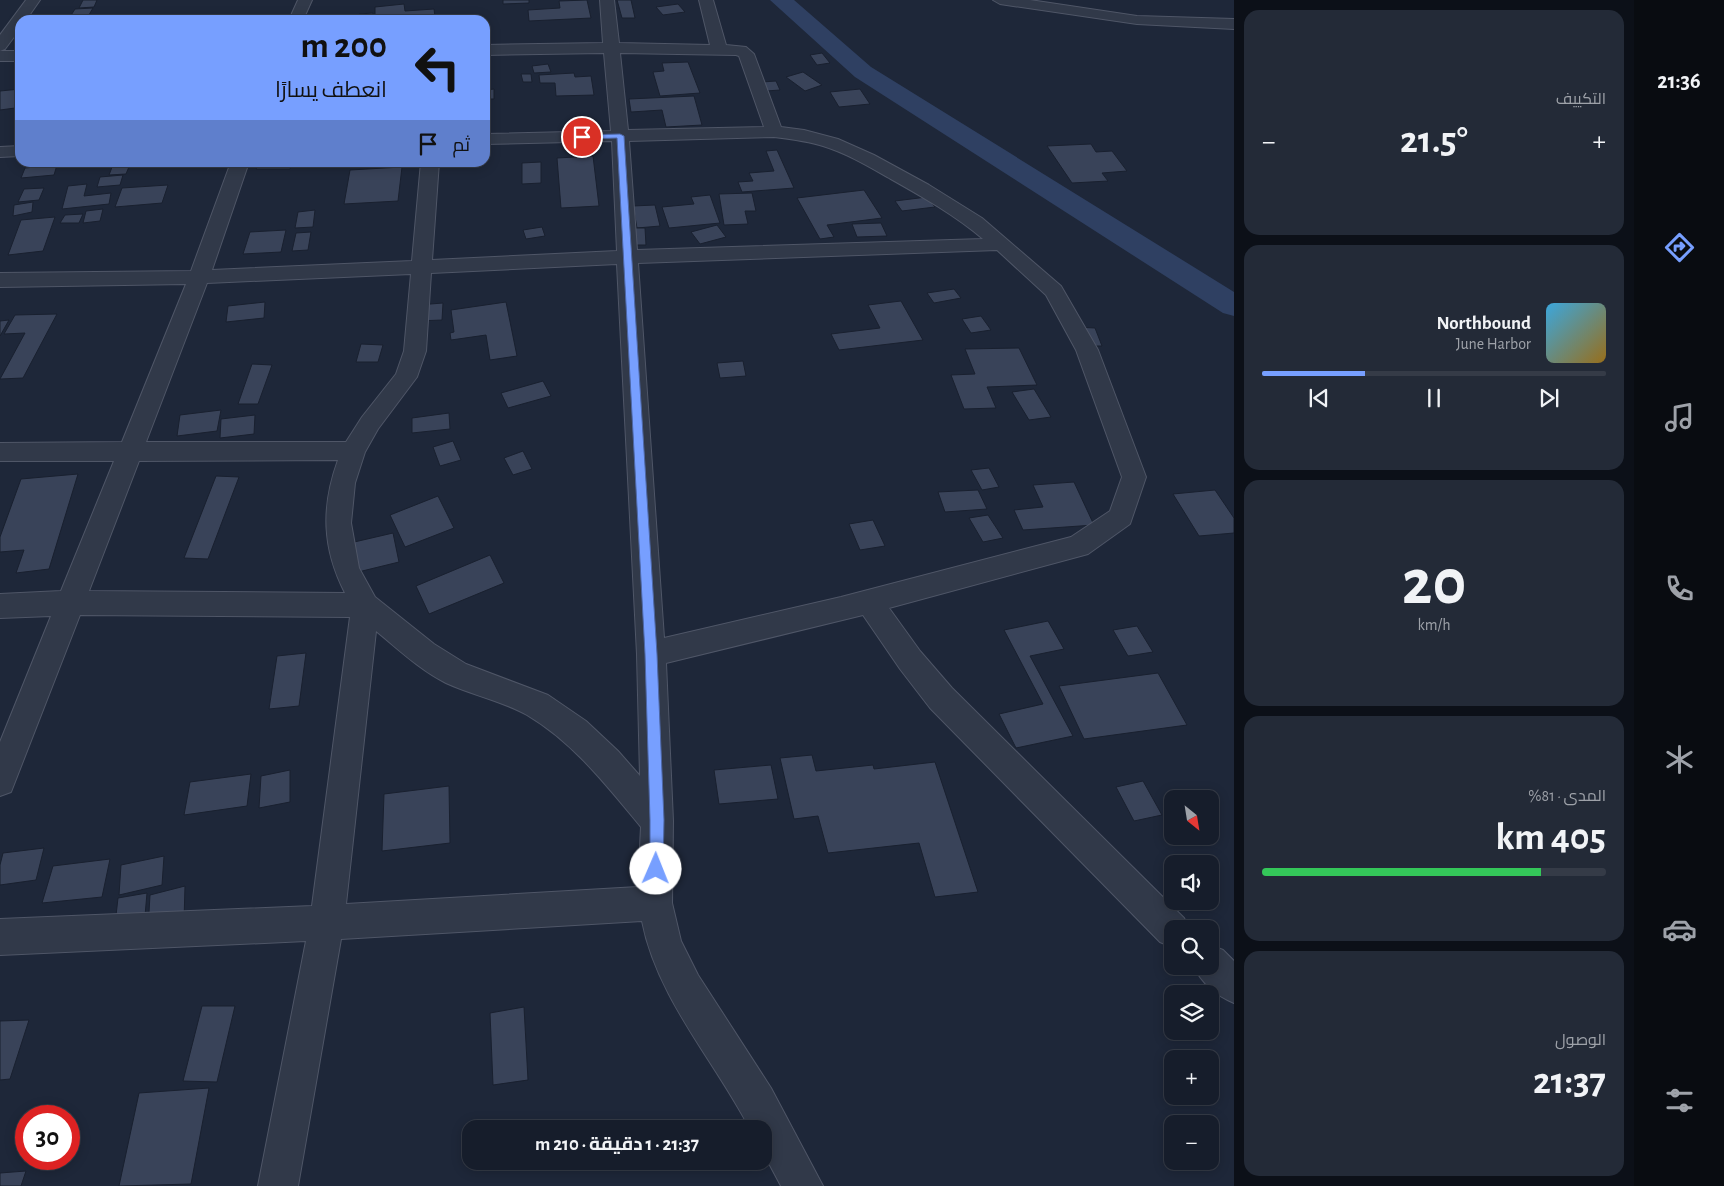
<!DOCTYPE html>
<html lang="ar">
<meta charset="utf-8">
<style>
body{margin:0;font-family:"Alegreya Sans",Cairo,sans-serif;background:#232a37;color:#f1f3f6;direction:rtl;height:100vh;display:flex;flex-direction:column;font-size:19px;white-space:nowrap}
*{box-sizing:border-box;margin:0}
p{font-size:16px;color:#9ea2a9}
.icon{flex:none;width:28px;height:28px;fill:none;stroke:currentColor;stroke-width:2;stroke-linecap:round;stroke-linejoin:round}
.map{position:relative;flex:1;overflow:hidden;direction:ltr}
.panel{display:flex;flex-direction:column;gap:10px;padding:10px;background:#0c1018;width:400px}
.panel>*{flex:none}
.hud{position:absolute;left:15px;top:15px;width:475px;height:152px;border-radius:15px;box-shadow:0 2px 12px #0003,0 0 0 1px #353b47;direction:rtl;background:#779fff;color:#111;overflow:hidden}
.needle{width:32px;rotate:150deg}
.buttons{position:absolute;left:1164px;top:790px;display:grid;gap:10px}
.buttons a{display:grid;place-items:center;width:55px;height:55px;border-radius:10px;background:#161d2b;box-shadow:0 2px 12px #0003,0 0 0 1px #353b47;font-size:25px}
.speed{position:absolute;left:15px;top:1105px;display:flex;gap:10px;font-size:25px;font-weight:700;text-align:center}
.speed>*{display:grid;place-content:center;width:65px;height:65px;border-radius:50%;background:#161d2b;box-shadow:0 2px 12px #0003,0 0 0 1px #353b47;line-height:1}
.speed .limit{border:8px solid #d22;background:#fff;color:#111}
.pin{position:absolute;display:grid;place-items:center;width:42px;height:42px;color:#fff;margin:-21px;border:2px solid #fff;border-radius:50%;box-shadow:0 1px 5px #0007}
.me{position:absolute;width:55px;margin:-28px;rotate:1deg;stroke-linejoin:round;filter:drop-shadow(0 0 4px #0008)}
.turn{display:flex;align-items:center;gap:18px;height:105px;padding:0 20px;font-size:22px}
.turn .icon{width:65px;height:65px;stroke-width:2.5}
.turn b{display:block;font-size:35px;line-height:42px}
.then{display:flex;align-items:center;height:48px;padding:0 20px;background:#0003;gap:10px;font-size:19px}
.big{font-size:38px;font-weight:700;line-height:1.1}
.panel .tile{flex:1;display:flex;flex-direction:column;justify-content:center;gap:8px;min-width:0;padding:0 18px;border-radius:15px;background:#232a37}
.panel .dial{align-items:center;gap:0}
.dial b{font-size:65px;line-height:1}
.song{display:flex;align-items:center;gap:15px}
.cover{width:60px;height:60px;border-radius:8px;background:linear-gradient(135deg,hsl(200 70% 55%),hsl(40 70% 35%))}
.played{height:5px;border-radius:2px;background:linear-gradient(90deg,#779fff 30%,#353b47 30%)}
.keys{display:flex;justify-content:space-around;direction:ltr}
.heat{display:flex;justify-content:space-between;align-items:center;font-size:28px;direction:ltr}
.charge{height:8px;border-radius:4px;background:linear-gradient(90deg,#34c759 81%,#353b47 0)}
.trip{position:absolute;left:462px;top:1120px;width:310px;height:50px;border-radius:15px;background:#161d2b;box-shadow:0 2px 12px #0003,0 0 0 1px #353b47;font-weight:700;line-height:50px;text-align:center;direction:rtl}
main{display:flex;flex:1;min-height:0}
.tab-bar{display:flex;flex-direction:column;width:90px;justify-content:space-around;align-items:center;background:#090c11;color:#9ea2a9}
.tab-bar .icon{width:35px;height:35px}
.tab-bar .active{color:#779fff}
.tab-bar b{font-size:22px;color:#f1f3f6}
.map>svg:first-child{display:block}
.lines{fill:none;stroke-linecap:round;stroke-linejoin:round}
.canal{fill:#2f4062;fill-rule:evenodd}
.building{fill:#394359;stroke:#19202f}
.street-casing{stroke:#4f5667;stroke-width:2}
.street{fill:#313949;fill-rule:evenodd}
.route{fill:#779fff;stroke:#4d67a6}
</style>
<main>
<nav class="tab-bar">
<b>21:36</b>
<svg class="icon active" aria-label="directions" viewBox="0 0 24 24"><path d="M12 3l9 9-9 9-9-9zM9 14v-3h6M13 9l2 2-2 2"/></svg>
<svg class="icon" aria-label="music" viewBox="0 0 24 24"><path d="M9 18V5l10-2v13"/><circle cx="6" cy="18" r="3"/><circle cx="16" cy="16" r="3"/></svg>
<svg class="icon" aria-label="phone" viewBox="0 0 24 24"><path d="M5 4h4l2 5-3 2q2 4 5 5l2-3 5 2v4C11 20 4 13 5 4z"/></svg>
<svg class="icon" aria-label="climate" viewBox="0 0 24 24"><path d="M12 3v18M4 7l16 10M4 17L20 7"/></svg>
<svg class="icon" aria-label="car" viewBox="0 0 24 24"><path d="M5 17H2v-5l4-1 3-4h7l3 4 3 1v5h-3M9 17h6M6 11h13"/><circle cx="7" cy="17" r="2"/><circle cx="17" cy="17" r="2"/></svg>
<svg class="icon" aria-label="filters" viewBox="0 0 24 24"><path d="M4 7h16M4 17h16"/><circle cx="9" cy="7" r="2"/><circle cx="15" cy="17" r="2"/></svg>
</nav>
<section class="panel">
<div class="tile"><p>التكييف</p>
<div class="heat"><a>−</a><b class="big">21.5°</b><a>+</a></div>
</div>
<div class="tile">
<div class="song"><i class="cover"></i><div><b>Northbound</b><p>June Harbor</p></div></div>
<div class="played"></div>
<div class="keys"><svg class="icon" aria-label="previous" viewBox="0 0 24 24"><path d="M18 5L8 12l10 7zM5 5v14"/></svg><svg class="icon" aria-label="pause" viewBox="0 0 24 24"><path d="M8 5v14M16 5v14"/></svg><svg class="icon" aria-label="next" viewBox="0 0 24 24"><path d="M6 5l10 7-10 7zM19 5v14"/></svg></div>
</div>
<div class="tile dial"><b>20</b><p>km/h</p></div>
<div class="tile"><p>المدى · 81%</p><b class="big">405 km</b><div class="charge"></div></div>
<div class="tile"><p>الوصول</p><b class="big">21:37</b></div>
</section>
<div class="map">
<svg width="1234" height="1186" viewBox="0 0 1234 1186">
<rect width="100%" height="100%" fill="#1e2739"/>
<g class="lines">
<!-- canal -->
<path class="canal" d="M770,0h24l77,67 363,225v24l-11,-3 -368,-236z"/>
</g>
<!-- building -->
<g class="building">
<path d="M83,0h14l-3,7 -15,1z"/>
<path d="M503,0h26v3l-26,1z"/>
<path d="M587,0l4,18 -62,3 -1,-11 32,-2 -1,-7z"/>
<path d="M617,0h14l4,18h-13z"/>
<path d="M404,4l1,7 29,-2 1,8 -60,3v-13z"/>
<path d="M678,4l7,8 -22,3 -7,-8z"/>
<path d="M93,8l-7,12h-18l7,-11z"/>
<path d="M373,13l-1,7h-14l1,-6z"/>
<path d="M357,15l-1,5h-46l1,-3z"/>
<path d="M822,53l8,10 -13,2 -7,-10z"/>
<path d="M688,62l12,31 -40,3 -7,-24 11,-1 -2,-8z"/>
<path d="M548,64l3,8 -17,1 -2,-7z"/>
<path d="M803,72l19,13 -17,6 -19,-14z"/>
<path d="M574,73l1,4 16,-1 3,19 -38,1 -1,-13h-15l-1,-8z"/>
<path d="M521,74h10l1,8h-9z"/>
<path d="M776,81l4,9 -14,1 -4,-9z"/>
<path d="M20,89l-5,19 -15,2v-19z"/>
<path d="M494,89v10h-9v-9z"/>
<path d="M860,89l10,15 -31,3 -9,-15z"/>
<path d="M694,96l8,29 -36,2 -4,-17 -31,2 -2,-13z"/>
<path d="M1091,144l5,8 16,-1 15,20 -25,2 6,8 -36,2 -25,-37z"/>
<path d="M777,150l17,38 -52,4 -4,-10 15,-1 -4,-8 25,-2 -8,-20z"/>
<path d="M593,156l6,50 -38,2 -4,-50z"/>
<path d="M114,162h17l-5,12 -17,1z"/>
<path d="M259,162h34l-3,7h-34z"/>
<path d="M541,162v21l-19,1v-21z"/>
<path d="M57,165l-3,10 -33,3 4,-10z"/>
<path d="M402,167l-4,34 -54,3 6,-34z"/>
<path d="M123,175l-3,10 -23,2 3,-10z"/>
<path d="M87,184l-3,12 27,-3 -2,11 -47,5 6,-23z"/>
<path d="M168,185l-6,18 -47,4 7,-19z"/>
<path d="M44,188l-5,12 -21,2 6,-13z"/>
<path d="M864,190l18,28 -55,7 7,12 -14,2 -23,-41z"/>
<path d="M752,193l4,18h-11l3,13 -24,1 -5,-31z"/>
<path d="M710,195l10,28 -51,5 -7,-21 32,-3 -3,-7z"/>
<path d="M927,197l8,10 -33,4 -7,-10z"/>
<path d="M33,202l-1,10 -19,4 1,-11z"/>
<path d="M655,205l5,21 -23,2 -4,-22z"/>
<path d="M103,209l-3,12 -17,2 3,-12z"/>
<path d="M315,210l-2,17 -18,1 3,-16z"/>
<path d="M83,214l-4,9h-19l5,-8z"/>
<path d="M55,217l-12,34 -35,4 13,-35z"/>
<path d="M881,223l6,13 -30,1 -5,-13z"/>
<path d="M717,225l9,12 -26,7 -9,-12z"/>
<path d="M542,227l3,9 -19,3 -3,-9z"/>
<path d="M624,228h21l1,17h-22z"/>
<path d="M286,230l-5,22 -38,2 7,-22z"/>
<path d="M311,232l-3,18 -16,1 4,-18z"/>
<path d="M954,289l7,9 -27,5 -7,-10z"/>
<path d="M901,301l22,39 -84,10 -8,-16 49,-6 -12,-23z"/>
<path d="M265,302l-1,16 -38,4 2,-16z"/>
<path d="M506,302l11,54 -27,4 -4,-25 -35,5 -1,-7 4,-1 -3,-22z"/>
<path d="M443,303l-1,17 -25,1 1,-16z"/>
<path d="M57,314l-34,64 -23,1 25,-46 -21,1 11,-19z"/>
<path d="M981,316l10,14 -20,3 -9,-14z"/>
<path d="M9,320l-9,16v-15z"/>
<path d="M1074,327l21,1 7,18h-20z"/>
<path d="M361,344l22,1 -5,17h-22z"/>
<path d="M1019,348l18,37 -50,2 9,21 -32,1 -13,-34 24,-1 -10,-25z"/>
<path d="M743,361l3,15 -26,2 -3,-15z"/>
<path d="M252,364l20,1 -14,39h-20z"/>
<path d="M543,381l8,15 -43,12 -7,-15z"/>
<path d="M1034,389l17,28 -22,3 -17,-28z"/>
<path d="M221,410l-4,21 -40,5 3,-21z"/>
<path d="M449,413l1,16 -38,4v-15z"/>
<path d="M255,415l-1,19 -34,4 1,-19z"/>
<path d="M453,441l8,19 -21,6 -7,-19z"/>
<path d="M523,451l9,18 -19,6 -9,-17z"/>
<path d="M989,468l10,19 -17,3 -11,-20z"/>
<path d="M78,474l-29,95 -33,4 8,-23 -24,2v-15l21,-58z"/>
<path d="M216,476l23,1 -31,82 -24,-1z"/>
<path d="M1074,482l20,43 -71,5 -9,-20 29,-3 -10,-22z"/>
<path d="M978,490l9,19 -42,3 -7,-20z"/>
<path d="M1215,490l19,28v15l-35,3 -26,-42z"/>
<path d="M438,496l16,32 -49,19 -15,-32z"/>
<path d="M988,515l15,23 -20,4 -14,-24z"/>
<path d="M873,520l12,26 -25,4 -11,-26z"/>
<path d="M393,533l6,29 -45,11 -4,-30z"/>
<path d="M490,555l14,28 -75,31 -13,-28z"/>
<path d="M1048,621l16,28 -34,7 43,80 -57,12 -17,-34 44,-10 -39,-74z"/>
<path d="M1137,626l16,26 -25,4 -15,-26z"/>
<path d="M306,653l-7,53 -30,3 8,-53z"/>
<path d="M1158,673l29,52 -103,14 -25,-53z"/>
<path d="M812,755l4,16 57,-6 1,4 61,-7 43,130 -43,5 -16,-54 -91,10 -10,-37 -24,3 -14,-61z"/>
<path d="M771,765l7,34 -59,5 -5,-34z"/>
<path d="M290,770v32l-31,6 2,-32z"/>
<path d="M251,774l-4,32 -63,9 6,-33z"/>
<path d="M1143,781l19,34 -28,6 -18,-34z"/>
<path d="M449,786l1,57 -68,8 2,-57z"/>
<path d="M44,848l-8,32 -36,5v-20l3,-12z"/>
<path d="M164,856l-2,29 -43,10 2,-30z"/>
<path d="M110,859l-8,38 -60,6 11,-37z"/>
<path d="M185,886l-1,35 -36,8 2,-34z"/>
<path d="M147,893l-3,34 -30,6 4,-35z"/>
<path d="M202,1006h33l-18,76 -34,-1z"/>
<path d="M524,1007l4,73 -35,5 -3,-72z"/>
<path d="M29,1020l-19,59 -10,1v-59z"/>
<path d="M209,1088l-18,96 -72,2 20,-93z"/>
<path d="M26,1171l-5,15h-21v-13z"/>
</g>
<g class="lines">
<!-- street casing -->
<g class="street-casing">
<g id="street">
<path d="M26,0h14l-14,20h-6v9l-15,20 -5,2v-16z"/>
<path d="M298,0h14l-9,20h-14z"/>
<path d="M600,0h14l5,43 91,2 -11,-45h14l13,45 20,2 8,7 27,73 23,3 34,9 36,16 55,30 53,33 79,68 37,64 48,127 -16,47 -42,30 -199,54 31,43 32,37 232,230 5,11h-17v18l-12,-5 -230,-234 -30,-39 -37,-54 -197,48 7,158 -1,82 9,38 17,34 73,113 52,98h-42l-17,-32v-25h-14c-36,-69 -93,-131 -108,-208l-301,18 -43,247h-40l48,-245 -306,14v-36l312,-13 38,-289 -270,-2 -69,177 -11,4v-54l51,-126 -51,2v-24l61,-3 53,-130h-114v-18l122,-1 64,-158 -186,3v-14l191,-2 40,-109h18l-37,108 200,-9 9,-99h18l-7,98 185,-9 -5,-110 -127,3v-10l126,-3 -7,-78 -119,2v-10l118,-2zM620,53l116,2 3,1 25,71 -136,3zM774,137c17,2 33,4 49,9 23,7 45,20 66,32 32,18 66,37 94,61l-346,11 -8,-109zM997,250l49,45 30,55 46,127 -12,34 -39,26 -230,60 -177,41 -26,-375zM617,264l20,390 3,122 -22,-25 -32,-30 -38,-26 -82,-31 -32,-20 -59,-47 -16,-29 -8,-45 4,-40 10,-31 13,-23 39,-52 9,-26 5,-78zM411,274l-7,77 -8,23 -34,43 -16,25h-200l61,-159zM338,460c-17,47 -16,88 7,133l-256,-2 50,-130zM376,631c22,18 44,39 70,52 26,12 56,18 81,32 47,28 80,71 114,112l-3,60 -292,17z"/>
<path d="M993,0h37l107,16 97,3v10l-97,-5 -137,-20z"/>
<rect x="0" y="51" width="20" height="10"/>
<path d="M20,146v10l-20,1v-10z"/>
<path d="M1210,945l13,5 11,11v42c-17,-7 -33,-20 -40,-37h16z"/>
</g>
</g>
<!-- street -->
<use href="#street" class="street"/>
</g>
<!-- route -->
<path class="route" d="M620,134l4,2 33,518 7,166 -1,49 -2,5 -5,2 -4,-2 -2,-5v-49l-5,-166 -28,-516 -35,1 -4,-2 4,-2z"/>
</svg>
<div class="buttons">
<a><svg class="needle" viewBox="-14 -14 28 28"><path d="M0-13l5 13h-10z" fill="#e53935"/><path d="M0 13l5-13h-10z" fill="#9ea2a9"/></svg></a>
<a><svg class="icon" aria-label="sound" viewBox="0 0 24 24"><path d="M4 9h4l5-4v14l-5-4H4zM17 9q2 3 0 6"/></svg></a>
<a><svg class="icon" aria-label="search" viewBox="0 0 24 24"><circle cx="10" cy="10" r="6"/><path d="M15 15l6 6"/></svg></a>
<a><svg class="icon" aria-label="layers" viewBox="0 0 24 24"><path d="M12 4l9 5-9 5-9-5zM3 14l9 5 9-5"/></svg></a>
<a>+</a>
<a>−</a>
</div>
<div class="speed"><div class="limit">30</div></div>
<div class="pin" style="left:582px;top:137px;background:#d93025"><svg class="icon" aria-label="arrive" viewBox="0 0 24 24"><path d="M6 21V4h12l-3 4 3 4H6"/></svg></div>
<svg class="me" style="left:656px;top:869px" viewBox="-20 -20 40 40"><circle r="19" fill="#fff"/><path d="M0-13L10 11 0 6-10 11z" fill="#779fff"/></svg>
<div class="trip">21:37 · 1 دقيقة · 210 m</div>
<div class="hud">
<div class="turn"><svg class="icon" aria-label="left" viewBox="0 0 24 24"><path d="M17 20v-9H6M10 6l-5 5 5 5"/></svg><div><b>200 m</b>انعطف يسارًا</div></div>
<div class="then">ثم<svg class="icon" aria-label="arrive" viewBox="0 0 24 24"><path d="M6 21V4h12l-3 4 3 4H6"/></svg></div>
</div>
</div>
</main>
